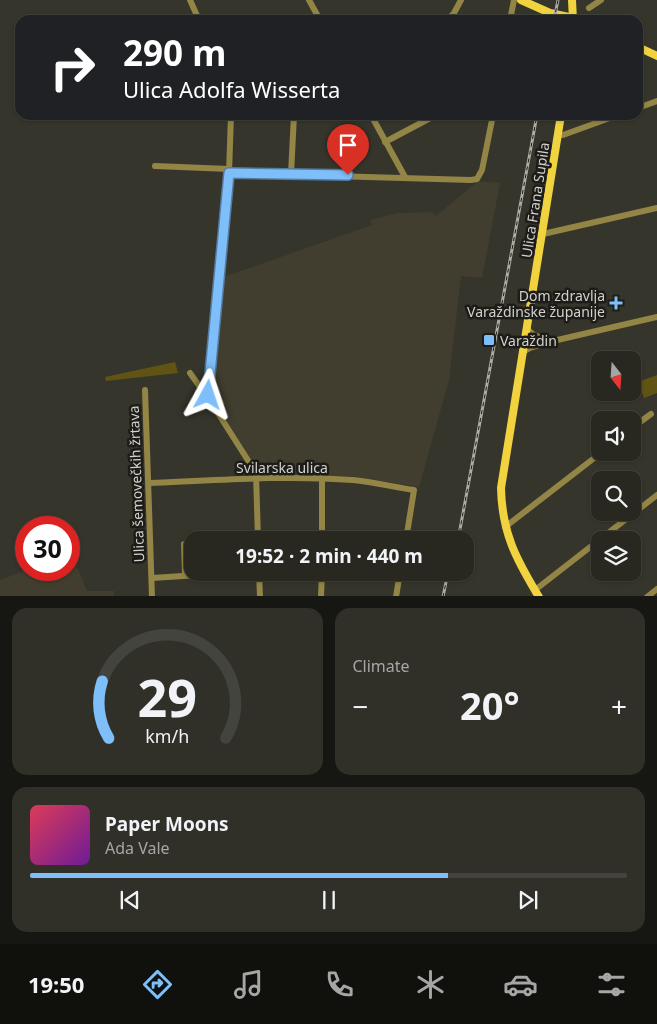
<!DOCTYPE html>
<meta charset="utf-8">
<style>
body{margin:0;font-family:"Noto Sans",sans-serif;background:#303029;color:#f1f3f6;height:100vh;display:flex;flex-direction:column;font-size:19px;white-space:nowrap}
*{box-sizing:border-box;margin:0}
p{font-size:16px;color:#a5a6a5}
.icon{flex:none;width:28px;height:28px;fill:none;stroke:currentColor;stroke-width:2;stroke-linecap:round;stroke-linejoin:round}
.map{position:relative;height:596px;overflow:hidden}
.drawer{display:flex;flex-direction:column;gap:12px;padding:12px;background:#161612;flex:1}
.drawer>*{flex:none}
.banner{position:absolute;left:15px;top:15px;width:628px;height:105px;border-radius:15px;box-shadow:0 1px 4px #0004,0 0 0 1px #44443e;background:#202124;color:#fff;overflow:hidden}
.needle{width:32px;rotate:163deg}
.fabs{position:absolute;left:591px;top:351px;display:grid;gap:10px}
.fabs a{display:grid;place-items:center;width:50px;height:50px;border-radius:10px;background:#282820;box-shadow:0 1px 4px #0004,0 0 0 1px #44443e;font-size:25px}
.speed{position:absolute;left:15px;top:516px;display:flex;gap:10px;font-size:25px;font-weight:700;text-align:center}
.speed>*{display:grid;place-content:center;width:65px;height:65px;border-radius:50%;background:#282820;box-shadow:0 1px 4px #0004,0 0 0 1px #44443e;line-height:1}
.speed .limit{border:8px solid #d22;background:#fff;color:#111}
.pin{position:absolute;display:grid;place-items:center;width:42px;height:42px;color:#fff;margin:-51px -21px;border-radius:50% 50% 50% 0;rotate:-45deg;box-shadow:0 0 5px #0007}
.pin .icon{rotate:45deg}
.me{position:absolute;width:55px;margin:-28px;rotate:5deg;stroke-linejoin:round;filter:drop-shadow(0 0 4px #0008)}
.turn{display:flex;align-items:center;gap:18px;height:105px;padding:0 25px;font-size:22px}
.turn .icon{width:65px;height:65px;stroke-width:2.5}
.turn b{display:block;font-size:35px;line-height:42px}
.big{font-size:38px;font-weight:700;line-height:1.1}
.drawer .widget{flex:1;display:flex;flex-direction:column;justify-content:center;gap:8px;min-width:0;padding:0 18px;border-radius:15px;background:#303029}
.drawer .dial{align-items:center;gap:0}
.dial svg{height:130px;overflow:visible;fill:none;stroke:#44443e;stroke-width:7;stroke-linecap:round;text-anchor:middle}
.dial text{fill:#f1f3f6;stroke:none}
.song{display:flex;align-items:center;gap:15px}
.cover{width:60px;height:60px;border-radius:8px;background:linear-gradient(135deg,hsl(350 70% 55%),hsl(280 70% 35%))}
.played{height:5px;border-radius:2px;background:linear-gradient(90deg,#7ebef9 70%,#44443e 70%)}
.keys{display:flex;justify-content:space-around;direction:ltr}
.heat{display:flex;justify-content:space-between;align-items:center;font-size:28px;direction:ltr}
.drawer .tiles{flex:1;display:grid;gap:12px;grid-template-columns:1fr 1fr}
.widget:last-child{grid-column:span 2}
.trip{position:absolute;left:184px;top:531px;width:290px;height:50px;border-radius:15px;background:#282820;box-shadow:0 1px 4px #0004,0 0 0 1px #44443e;font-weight:700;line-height:50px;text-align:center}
.tabs{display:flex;height:80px;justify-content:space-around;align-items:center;background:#10100d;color:#a5a6a5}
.tabs .icon{width:35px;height:35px}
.tabs .active{color:#7ebef9}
.tabs b{font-size:22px;color:#f1f3f6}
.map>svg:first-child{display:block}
.built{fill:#413e2f}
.green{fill:#605313}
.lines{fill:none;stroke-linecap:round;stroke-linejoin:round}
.minor{stroke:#928545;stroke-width:6}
.major{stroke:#f0d33e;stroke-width:8}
.rail-casing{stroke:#acaba5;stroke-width:3}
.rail{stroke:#1d1c18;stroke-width:1;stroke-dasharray:4;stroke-linecap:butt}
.route-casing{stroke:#527ca2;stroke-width:12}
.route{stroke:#7ebef9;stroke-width:9}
.poi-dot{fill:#7ebef9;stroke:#1d1c18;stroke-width:2}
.labels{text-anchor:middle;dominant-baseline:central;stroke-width:5;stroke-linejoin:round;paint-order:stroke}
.street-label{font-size:14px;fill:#d2d1cc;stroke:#1d1c18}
.poi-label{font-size:14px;fill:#d2d1cc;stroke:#1d1c18;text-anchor:end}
</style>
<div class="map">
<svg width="657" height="597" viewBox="0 0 657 597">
<rect width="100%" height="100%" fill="#36352b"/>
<!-- built -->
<g class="built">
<path d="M478,181l22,2 -18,95 -21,-2 -12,104 -30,107 -67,-11h-91l-49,-78 2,-39 7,-81 151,-53 -2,-5 28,-7 34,-1 4,4z"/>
<path d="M71,553l16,38h27v5h-114v-16l27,-10h42v-16z"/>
</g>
<!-- green -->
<g class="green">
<path d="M175,362l3,11 -72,8 -1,-4z"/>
<path d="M657,375v18l-13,5 -6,-16z"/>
</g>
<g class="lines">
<!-- minor -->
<g class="minor">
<path d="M190,0l9,20"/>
<path d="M309,0l11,20"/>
<path d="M589,8l12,-8"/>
<path d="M447,20l7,-7 7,-13"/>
<path d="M510,20l4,-20"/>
<path d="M638,108l19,-7"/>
<path d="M231,115l-2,58 -21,222 1,4 47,74 2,67"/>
<path d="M371,115l34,62"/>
<path d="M558,135h5l55,-20"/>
<path d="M385,142l51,-27"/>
<path d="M155,166l74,3"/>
<path d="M229,173l242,7 6,-1 5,-9 11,-55"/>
<path d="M291,174l3,-59"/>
<path d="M543,234l114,-26"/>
<path d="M527,329l7,6 17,6"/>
<path d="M523,352l7,-4 23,-7 104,-24"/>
<path d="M190,373l15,21 3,1"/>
<path d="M145,390l7,207"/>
<path d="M632,428l19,-14"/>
<path d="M150,483c67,-3 135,-8 203,-3 20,2 41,7 61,10l-8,50"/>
<path d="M505,527l97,-75"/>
<path d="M322,540v-61"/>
<path d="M259,572l1,25"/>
<path d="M185,575l-1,-31h8"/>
<path d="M152,578l62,-4v-2"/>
<path d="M535,590l122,-95"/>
<path d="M321,597l1,-25"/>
<path d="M396,597l4,-25"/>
<path d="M647,597l10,-8"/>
</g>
<!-- major -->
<g class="major">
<path d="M521,0l29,13 33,7"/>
<path d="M572,0l1,20"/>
<path d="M638,47l19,9"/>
<path d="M539,597c-23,-38 -37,-64 -38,-109l60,-373"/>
</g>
<!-- rail casing -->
<g class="rail-casing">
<g id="rail">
<path d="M554,20l4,-20"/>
<path d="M458,540l79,-425"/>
<path d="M443,597l5,-25"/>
</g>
</g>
<!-- rail -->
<use href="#rail" class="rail"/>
</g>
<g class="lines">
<!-- route casing -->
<g class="route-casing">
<path id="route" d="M208,395l21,-222 119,2"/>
</g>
<!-- route -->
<use href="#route" class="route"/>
</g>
<!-- markers -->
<g class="poi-dot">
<path d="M613.5 295.5h5v5h5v5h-5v5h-5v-5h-5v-5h5z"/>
<rect x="483" y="334" width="12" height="12" rx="2.5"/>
</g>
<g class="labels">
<!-- street labels -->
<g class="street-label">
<text transform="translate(535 200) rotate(-81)">Ulica Frana Supila</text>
<text x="282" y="467">Svilarska ulica</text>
<text transform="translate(136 484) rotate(-92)">Ulica šemovečkih žrtava</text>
</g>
<!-- poi labels -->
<g class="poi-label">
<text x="605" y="295">Dom zdravlja<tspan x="605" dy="16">Varaždinske županije</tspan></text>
<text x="500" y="340" text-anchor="start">Varaždin</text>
</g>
</g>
</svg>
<div class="fabs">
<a><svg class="needle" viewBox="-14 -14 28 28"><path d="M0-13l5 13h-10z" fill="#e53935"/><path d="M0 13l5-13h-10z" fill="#a5a6a5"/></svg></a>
<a><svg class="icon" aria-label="sound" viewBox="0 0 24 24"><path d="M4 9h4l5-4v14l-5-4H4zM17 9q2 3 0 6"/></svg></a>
<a><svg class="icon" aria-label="search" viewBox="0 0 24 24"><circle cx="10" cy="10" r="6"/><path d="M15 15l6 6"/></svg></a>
<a><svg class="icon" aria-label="layers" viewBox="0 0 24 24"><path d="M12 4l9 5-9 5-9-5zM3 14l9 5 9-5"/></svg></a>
</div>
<div class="speed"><div class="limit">30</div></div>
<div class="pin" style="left:348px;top:175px;background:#d93025"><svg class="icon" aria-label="arrive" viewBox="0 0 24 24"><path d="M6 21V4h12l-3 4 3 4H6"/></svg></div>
<svg class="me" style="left:208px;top:395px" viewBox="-20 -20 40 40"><path d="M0-17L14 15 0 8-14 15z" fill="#7ebef9" stroke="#fff" stroke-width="4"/></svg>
<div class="trip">19:52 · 2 min · 440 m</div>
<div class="banner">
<div class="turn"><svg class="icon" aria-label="right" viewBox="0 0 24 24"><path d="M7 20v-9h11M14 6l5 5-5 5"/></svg><div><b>290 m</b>Ulica Adolfa Wisserta</div></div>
</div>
</div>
<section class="drawer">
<div class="tiles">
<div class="widget dial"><svg viewBox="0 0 100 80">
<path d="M14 69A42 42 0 1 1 86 69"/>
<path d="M14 69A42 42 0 0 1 10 34" stroke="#7ebef9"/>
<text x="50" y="56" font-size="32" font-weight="700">29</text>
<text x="50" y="72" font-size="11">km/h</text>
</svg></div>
<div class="widget"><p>Climate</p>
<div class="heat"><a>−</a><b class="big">20°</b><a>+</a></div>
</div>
<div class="widget">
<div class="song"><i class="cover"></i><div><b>Paper Moons</b><p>Ada Vale</p></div></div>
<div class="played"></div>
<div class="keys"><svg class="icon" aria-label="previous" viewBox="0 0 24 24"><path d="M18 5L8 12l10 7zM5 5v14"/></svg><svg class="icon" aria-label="pause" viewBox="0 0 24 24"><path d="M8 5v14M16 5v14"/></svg><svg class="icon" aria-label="next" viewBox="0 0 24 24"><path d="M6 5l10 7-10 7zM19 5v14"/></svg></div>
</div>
</div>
</section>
<nav class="tabs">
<b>19:50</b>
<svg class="icon active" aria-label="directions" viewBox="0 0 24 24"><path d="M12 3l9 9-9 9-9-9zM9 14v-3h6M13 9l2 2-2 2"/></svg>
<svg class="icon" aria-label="music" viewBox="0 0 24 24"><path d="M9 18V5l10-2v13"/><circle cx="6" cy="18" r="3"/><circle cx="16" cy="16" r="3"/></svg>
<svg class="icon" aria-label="phone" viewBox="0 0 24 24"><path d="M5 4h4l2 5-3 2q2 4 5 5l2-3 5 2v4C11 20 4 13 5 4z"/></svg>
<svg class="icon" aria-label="climate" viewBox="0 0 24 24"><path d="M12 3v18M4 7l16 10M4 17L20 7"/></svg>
<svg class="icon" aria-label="car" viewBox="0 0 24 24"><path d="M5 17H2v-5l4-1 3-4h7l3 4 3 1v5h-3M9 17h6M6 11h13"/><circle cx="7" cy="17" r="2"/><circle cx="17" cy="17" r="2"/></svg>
<svg class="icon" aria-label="filters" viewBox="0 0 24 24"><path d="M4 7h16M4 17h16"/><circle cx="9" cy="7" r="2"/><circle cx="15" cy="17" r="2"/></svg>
</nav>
